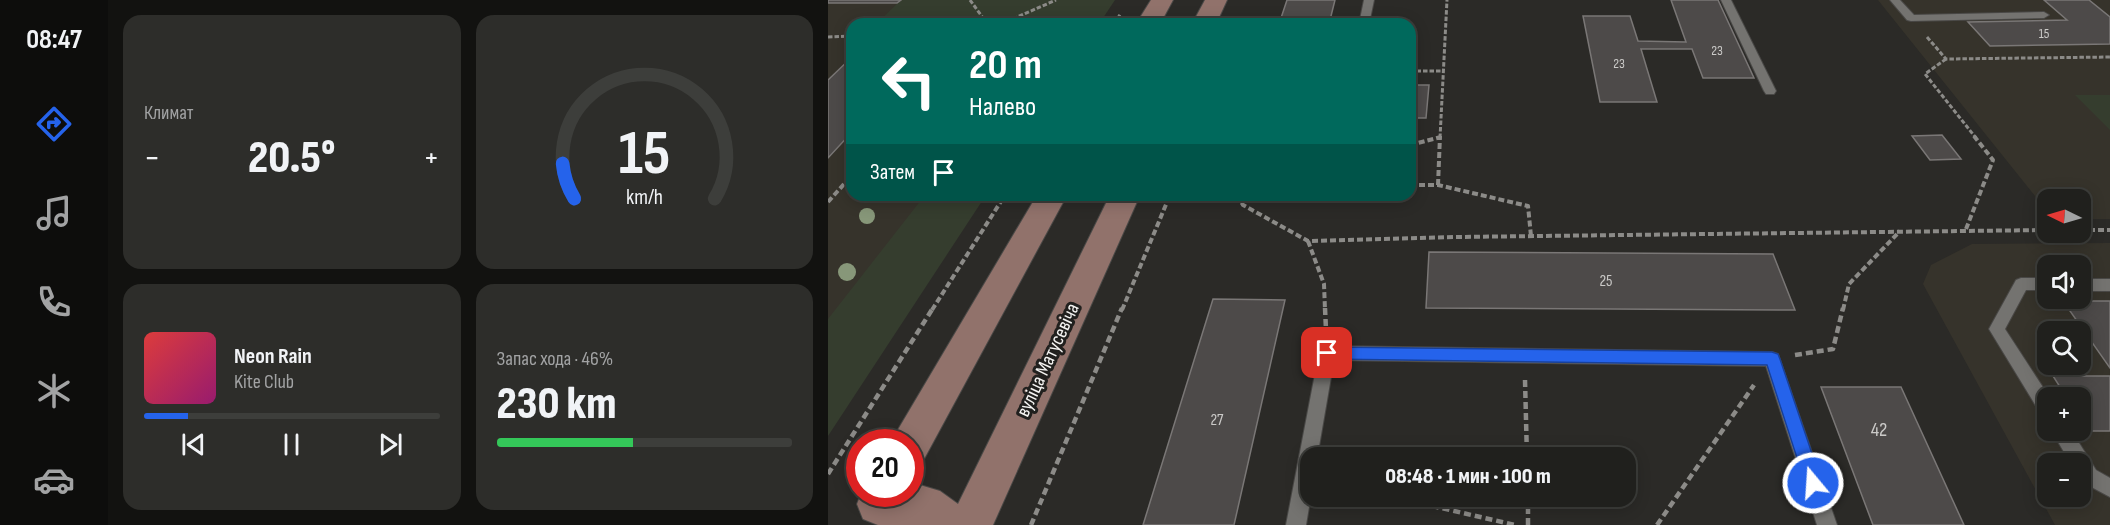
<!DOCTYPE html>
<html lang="ru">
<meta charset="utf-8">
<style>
body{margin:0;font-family:"Sofia Sans Condensed",sans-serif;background:#2d2d2a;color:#f1f3f6;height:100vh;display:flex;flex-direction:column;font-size:22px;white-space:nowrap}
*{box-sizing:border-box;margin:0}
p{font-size:20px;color:#a2a3a4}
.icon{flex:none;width:33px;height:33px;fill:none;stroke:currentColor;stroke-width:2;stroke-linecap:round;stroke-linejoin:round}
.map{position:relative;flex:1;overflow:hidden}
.drawer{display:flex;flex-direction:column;gap:15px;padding:15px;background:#121210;width:720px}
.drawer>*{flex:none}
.hud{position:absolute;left:18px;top:18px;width:570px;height:183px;border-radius:18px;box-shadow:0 3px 15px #0003,0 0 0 2px #3d3e3b;background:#00695c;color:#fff;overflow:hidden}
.needle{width:39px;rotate:275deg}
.controls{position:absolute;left:1209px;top:189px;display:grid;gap:12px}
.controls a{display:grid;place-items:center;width:54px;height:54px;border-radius:12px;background:#20201d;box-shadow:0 3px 15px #0003,0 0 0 2px #3d3e3b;font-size:30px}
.speed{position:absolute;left:18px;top:429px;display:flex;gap:12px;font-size:30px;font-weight:700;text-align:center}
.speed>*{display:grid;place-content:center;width:78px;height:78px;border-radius:50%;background:#20201d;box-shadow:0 3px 15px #0003,0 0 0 2px #3d3e3b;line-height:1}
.speed .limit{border:9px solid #d22;background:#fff;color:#111}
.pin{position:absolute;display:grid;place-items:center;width:51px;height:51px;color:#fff;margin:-26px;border-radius:12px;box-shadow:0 3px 9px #0006}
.me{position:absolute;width:66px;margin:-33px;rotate:342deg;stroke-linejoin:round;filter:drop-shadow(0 0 4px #0008)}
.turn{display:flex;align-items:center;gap:21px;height:126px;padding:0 24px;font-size:27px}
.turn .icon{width:78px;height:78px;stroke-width:2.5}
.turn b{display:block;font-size:42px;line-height:51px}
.then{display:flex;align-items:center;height:57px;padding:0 24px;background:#0003;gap:12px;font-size:22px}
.big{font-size:45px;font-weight:800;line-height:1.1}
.drawer .tile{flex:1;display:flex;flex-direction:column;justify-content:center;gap:9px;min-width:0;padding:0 21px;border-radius:18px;background:#2d2d2a}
.drawer .dial{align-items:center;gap:0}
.dial svg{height:156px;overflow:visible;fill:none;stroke:#3d3e3b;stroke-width:7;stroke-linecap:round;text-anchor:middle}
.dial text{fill:#f1f3f6;stroke:none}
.song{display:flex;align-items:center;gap:18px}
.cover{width:72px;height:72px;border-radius:9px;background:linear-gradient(135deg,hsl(0 70% 55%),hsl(320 70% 35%))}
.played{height:6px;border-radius:3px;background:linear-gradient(90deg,#2563eb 15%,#3d3e3b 15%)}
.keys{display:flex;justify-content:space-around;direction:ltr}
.heat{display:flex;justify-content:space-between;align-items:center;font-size:33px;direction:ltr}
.charge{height:9px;border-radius:4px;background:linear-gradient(90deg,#34c759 46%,#3d3e3b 0)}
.drawer .tiles{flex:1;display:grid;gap:15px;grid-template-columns:repeat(2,1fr)}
.trip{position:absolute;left:472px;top:447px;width:336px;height:60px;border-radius:18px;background:#20201d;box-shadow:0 3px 15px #0003,0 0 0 2px #3d3e3b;font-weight:800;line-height:60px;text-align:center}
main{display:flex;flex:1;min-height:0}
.dock{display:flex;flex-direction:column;width:108px;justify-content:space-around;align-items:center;background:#0d0d0c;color:#a2a3a4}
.dock .icon{width:42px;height:42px}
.dock .current{color:#2563eb}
.dock b{font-size:27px;color:#f1f3f6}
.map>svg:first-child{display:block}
.built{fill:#36332b;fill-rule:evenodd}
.green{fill:#353d2e}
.building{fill:#4d4a49;stroke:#7a7776;stroke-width:1.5}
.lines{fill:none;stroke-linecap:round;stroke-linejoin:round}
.lane-casing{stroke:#494846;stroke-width:2}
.secondary-casing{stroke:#494846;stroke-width:2}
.path-far2{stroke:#8c8b88;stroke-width:3;stroke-dasharray:4.5 2;stroke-linecap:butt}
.path-far1{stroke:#8c8b88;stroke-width:4;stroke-dasharray:6 3;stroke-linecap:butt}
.path{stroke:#8c8b88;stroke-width:4.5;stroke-dasharray:7 4;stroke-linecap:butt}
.lane{fill:#747370;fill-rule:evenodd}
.secondary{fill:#91726b;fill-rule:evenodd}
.tree{fill:#879779}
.route{fill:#2563eb;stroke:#184099;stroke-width:1.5}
.labels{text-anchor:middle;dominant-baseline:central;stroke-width:6;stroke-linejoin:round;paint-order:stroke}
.far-number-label{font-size:14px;fill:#cbcac8}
.number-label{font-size:16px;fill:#cbcac8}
.street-label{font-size:20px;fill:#f5f4f2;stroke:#21201e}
.near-number-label{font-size:20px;fill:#cbcac8}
</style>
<main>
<nav class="dock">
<b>08:47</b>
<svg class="icon current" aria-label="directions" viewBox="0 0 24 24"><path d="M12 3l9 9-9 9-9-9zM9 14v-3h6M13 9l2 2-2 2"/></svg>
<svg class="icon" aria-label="music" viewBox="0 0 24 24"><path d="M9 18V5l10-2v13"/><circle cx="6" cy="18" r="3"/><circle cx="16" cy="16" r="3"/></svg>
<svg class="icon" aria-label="phone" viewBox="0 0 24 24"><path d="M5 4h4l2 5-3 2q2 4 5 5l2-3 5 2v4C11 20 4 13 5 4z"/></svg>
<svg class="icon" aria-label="climate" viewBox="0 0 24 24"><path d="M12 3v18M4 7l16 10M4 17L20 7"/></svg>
<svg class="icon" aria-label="car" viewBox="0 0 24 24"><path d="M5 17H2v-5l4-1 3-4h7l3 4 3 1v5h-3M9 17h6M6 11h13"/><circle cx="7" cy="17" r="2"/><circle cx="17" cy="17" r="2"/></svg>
</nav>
<section class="drawer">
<div class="tiles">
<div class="tile"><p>Климат</p>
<div class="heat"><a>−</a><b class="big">20.5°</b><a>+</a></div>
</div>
<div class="tile dial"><svg viewBox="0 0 100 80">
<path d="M14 69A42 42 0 1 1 86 69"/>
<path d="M14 69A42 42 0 0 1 8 51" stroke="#2563eb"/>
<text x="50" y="56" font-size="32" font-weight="700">15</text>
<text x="50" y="72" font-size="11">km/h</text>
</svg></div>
<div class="tile">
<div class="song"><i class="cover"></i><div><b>Neon Rain</b><p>Kite Club</p></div></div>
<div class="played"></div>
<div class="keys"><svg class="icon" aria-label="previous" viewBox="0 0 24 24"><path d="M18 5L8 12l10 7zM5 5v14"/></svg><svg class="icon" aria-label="pause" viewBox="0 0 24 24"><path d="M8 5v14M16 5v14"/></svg><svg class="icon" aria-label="next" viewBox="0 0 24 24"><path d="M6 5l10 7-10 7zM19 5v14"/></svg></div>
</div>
<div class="tile"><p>Запас хода · 46%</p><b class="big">230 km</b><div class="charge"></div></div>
</div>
</section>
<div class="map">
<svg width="1282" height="525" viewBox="0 0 1282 525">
<rect width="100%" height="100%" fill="#2b2a27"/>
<!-- built -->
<g class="built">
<path d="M0,0h249l-18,24h-207v171h75l-99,129z"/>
<path d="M1050,0h232v219h-29l-1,-19h-32l-1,11z"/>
<path d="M1282,243v282h-55l-132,-241 8,-19 41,-21zM1220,266h32v32h-32zM1220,332h32v32h-32zM1220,398h32v32h-32zM1220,464h32v32h-32z"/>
</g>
<!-- green -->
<g class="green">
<path d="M73,0h214l-16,24h-223z"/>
<path d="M1247,95h35v35z"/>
<path d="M97,195h61l-158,241v-117z"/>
</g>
<!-- building -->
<g class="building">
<path d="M0,0h73l-4,3h-69z"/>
<path d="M459,0h48l-6,24h-50z"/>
<path d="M843,0h47l36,78h-51l-11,-29h-51l16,53h-57l-17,-86h47l8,25 48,1z"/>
<path d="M1216,0h45l21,17v27l-120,2 -22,-24 99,-2z"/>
<path d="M24,57v75l-24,26v-78z"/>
<path d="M582,85h19l-3,33h-16z"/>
<path d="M1114,135l19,24 -31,1 -18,-24z"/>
<path d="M601,252l344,2 22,56 -369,-2z"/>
<path d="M385,299l72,1 -51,225h-91z"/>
<path d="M1235,301h47v67z"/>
<path d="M1225,376h57v55h-23l-7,-11v-22h-13z"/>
<path d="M993,387h80l63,138h-91z"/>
</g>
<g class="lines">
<!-- lane casing -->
<g class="lane-casing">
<g id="lane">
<path d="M536,0h10l-5,24h-10z"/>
<path d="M893,0h10l45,91 -2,3h-8l-2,-3z"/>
<path d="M1062,0h10l14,15 130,-3 5,3 -5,3 -133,3 -4,-1z"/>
<path d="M1193,278h27v12h-22l-21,39 45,69h-2v20l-6,-2 -53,-87 27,-49z"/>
<rect x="1252" y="279" width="30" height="12"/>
<path d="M499,346l445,6 6,2 59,171h-20l-51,-159 -432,-6 -17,98h-6v37l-5,30h-20l33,-172 2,-5z"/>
<path d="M1223,430h20l25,40 14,8v19l-28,-15 -2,-18h-9z"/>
</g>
</g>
<!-- secondary casing -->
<g class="secondary-casing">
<g id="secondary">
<path d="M323,0h22l-13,24h-24z"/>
<path d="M377,0h22l-11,24h-24z"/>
<path d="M209,195h30l-143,264 -14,6v-23h-19l5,-9z"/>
<path d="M282,195h30l-147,330h-115l-15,-6 -6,-15 4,-10h49v-12l30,9 18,13z"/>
</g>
</g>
<!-- path-far2 -->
<g class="path-far2">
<path d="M142,0l16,22 -1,2"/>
<path d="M173,24l55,-24"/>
<path d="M286,24l7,-11"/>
<path d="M0,37l24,-1"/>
<path d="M1099,37l19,22 164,-2"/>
<path d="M1118,59l-21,15 51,64"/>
<path d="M582,71h34"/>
<path d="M609,138l4,-1"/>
<path d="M612,138l7,-138"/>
</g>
<!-- path-far1 -->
<g class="path-far1">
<path d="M582,145l31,-8"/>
<path d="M582,185h28l90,21 3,30"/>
<path d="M610,185l2,-49"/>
<path d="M409,195l6,10 65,36 147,-4 593,-7"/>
<path d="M0,202l24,-27"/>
<path d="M1138,229l27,-69 -19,-24"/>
<path d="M1252,230h30"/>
<path d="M480,241l16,43 1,26"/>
<path d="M104,310l73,-115"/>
<path d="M294,310l48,-115"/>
<path d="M1015,310l6,-26 51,-53"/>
</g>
<!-- path -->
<g class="path">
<path d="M497,308l1,22"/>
<path d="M967,355l38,-6 10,-41"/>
<path d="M697,380l2,78"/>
<path d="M0,474l105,-166"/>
<path d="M561,496l126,29"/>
<path d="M700,496v29"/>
<path d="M203,525l91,-217"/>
<path d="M829,525l97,-140"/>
</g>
<!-- lane -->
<use href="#lane" class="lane"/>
<!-- secondary -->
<use href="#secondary" class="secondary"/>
</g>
<!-- trees -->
<g class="tree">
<circle cx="39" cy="216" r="8"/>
<circle cx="19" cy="272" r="9"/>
</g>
<!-- route -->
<path class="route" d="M499,347l445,5 6,2 2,5 42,124 -3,6 -6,3 -6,-3 -40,-124 -440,-6 -6,-1 -2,-5 2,-4z"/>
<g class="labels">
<!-- far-number labels -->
<g class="far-number-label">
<text x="1216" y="33">15</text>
<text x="889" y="50">23</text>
<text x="791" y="63">23</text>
</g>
<!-- number labels -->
<g class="number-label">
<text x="778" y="281">25</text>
<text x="389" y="420">27</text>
</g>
<!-- street labels -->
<g class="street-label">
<text transform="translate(220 360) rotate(-65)">вуліца Матусевіча</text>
</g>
<!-- near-number labels -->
<g class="near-number-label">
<text x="1051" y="430">42</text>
</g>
</g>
</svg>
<div class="controls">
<a><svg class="needle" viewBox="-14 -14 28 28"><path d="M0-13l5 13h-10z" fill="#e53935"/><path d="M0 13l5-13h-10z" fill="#a2a3a4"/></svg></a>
<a><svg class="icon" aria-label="sound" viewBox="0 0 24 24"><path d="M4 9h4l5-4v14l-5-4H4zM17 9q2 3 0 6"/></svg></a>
<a><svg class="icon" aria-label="search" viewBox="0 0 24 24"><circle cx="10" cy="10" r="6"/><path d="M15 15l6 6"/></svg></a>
<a>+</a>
<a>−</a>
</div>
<div class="speed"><div class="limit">20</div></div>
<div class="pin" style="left:499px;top:353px;background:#d93025"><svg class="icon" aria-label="arrive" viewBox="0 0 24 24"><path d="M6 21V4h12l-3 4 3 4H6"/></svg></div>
<svg class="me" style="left:985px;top:483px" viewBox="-20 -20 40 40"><circle r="17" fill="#2563eb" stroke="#fff" stroke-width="3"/><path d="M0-11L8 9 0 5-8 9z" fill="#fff"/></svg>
<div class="trip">08:48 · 1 мин · 100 m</div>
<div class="hud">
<div class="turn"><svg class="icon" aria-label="left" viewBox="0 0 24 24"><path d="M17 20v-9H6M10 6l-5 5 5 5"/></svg><div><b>20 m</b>Налево</div></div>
<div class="then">Затем<svg class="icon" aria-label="arrive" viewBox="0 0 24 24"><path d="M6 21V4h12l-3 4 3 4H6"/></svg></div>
</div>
</div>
</main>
